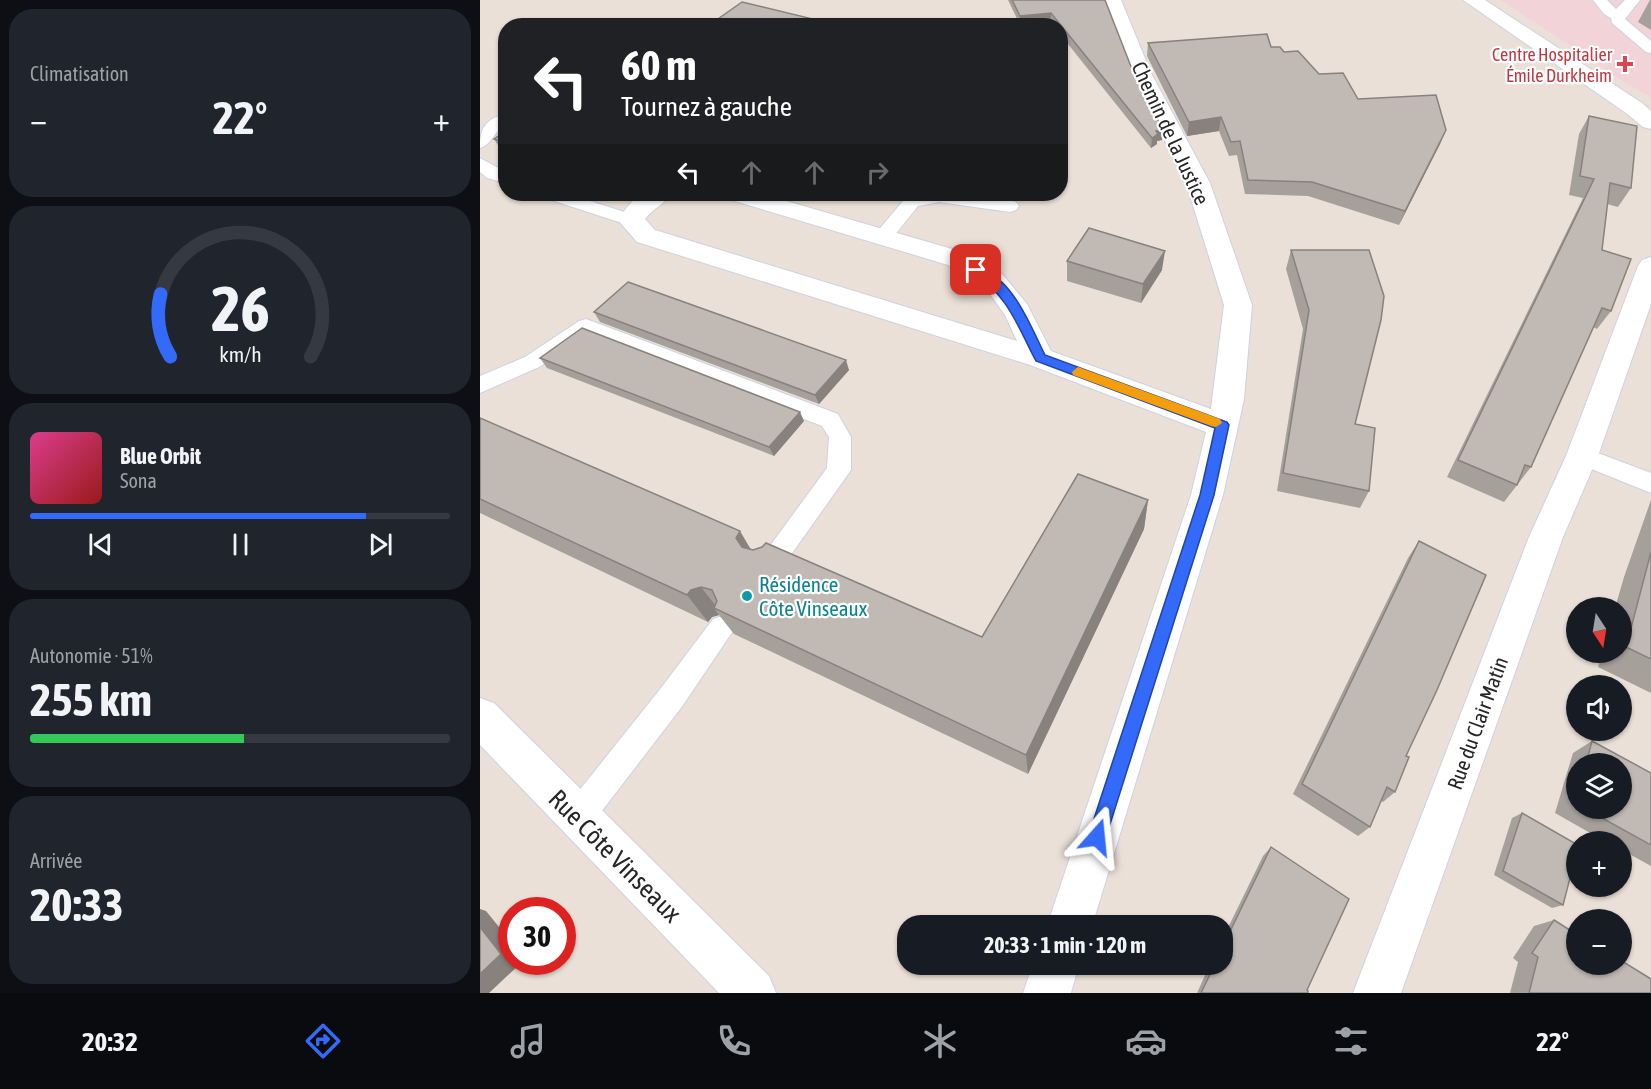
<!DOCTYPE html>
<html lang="fr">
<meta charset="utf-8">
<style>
body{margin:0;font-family:"Asap Condensed",sans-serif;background:#20242c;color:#f1f3f6;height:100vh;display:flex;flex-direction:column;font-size:22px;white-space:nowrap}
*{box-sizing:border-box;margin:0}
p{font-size:20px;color:#9ea1a6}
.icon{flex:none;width:33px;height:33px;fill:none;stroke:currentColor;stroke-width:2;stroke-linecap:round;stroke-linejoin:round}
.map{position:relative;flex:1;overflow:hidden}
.panel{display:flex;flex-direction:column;gap:9px;padding:9px;background:#0d0f14;width:480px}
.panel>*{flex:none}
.top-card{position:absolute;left:18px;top:18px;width:570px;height:183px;border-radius:24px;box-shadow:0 2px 4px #0004;background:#202124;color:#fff;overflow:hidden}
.needle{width:39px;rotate:168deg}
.buttons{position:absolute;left:1086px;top:597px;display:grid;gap:12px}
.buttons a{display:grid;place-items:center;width:66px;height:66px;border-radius:50%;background:#171b24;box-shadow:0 2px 4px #0004;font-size:30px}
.speed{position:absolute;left:18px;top:897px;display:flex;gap:12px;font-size:30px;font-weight:700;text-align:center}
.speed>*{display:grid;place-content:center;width:78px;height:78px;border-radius:50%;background:#171b24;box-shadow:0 2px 4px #0004;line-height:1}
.speed .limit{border:9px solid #d22;background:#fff;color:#111}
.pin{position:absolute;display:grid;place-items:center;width:51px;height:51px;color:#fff;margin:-26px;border-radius:12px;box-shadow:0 3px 9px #0006}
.me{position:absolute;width:66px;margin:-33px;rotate:18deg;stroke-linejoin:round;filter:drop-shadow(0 0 4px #0008)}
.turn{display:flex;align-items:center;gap:21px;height:126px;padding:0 24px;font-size:27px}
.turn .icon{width:78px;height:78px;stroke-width:2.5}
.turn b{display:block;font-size:42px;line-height:51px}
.lanes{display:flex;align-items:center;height:57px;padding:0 24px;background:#0003;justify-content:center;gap:30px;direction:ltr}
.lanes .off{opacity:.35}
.big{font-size:45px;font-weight:700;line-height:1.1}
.panel .widget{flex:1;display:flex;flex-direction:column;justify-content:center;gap:9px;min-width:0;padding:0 21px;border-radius:24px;background:#20242c}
.panel .dial{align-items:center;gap:0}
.dial svg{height:156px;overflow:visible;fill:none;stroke:#363941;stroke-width:7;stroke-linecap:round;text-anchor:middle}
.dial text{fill:#f1f3f6;stroke:none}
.song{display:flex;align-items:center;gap:18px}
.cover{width:72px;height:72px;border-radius:9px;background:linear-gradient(135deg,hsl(330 70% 55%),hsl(0 70% 35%))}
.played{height:6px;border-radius:3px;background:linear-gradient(90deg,#336afa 80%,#363941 80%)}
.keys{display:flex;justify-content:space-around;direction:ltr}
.heat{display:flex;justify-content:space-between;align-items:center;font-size:33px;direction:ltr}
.charge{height:9px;border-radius:4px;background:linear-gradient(90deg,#34c759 51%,#363941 0)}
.trip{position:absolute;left:417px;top:915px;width:336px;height:60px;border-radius:24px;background:#171b24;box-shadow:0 2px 4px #0004;font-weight:700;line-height:60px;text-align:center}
.menu{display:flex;height:96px;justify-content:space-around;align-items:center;background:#090b0e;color:#9ea1a6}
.menu .icon{width:42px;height:42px}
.menu .active{color:#336afa}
.menu b{font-size:27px;color:#f1f3f6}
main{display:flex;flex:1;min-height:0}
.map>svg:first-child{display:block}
.medical{fill:#f1d3d8}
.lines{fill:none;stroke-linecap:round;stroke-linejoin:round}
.lane-casing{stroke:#cdd2e0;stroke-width:2}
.street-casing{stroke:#cdd2e0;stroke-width:2}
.lane{fill:#fff;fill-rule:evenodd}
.street{fill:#fff;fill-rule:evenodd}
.wall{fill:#a6a09b;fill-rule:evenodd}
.shaded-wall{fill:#87827e}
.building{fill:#c1bab4;stroke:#87827e;stroke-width:1.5}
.route{fill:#336afa;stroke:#2145a2;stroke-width:1.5}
.slow{fill:#f59e0b}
.health-dot{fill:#e0444e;stroke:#fff;stroke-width:2}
.culture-dot{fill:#0f9aa8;stroke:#fff;stroke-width:2}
.labels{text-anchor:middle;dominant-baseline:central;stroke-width:4.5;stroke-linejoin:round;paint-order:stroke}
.far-health-label{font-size:18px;fill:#be3a42;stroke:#fff;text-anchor:end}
.street-label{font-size:21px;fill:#262626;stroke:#fff}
.culture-label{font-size:21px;fill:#0d838f;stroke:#fff;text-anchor:start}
.near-street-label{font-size:26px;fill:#262626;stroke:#fff}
</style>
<main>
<section class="panel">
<div class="widget"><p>Climatisation</p>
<div class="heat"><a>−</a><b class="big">22°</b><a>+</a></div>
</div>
<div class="widget dial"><svg viewBox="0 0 100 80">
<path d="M14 69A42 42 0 1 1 86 69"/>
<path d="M14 69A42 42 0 0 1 9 37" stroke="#336afa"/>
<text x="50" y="56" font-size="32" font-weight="700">26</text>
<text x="50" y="72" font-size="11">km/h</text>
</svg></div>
<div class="widget">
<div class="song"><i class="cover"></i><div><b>Blue Orbit</b><p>Sona</p></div></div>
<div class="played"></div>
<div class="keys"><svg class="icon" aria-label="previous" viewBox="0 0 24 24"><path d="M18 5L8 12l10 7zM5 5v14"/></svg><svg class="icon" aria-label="pause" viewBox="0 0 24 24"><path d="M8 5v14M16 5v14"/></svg><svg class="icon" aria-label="next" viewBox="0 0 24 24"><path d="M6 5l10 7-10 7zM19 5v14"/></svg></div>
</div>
<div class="widget"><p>Autonomie · 51%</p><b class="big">255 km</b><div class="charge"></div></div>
<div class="widget"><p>Arrivée</p><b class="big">20:33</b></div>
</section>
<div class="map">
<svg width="1171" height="993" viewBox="0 0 1171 993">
<rect width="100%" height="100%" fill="#eae0d7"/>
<!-- medical -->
<path class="medical" d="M1021,0h150v97l-25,-14z"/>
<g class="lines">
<!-- lane casing -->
<g class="lane-casing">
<g id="lane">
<path d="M1113,0h14l9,9 9,-9h15l-15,19 26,22v12l-5,-1 -34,-29 -1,-5 -7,-4z"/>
<path d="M26,114v11c-12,5 -14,20 -26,23 0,-20 5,-29 26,-34z"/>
<path d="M0,158l26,14v11l-19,-5 -7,-6z"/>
<path d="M62,194h26l69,22 3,4 -3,4h-12l-80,-26z"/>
<path d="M420,194h54l56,6 6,2 3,4 -3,4 -6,2 -71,-10 -21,4 -28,35h-14l-2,-4 2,-4 27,-32z"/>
<path d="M106,319l252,95 13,23v33l-73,103 -9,3 -9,-3 -4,-8 71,-97 2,-31 -7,-11 -234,-91 -49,32 -59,26v-17l45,-19 54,-36z"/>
<path d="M1102,447l69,26v20l-77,-31 -4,-6 4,-6z"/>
<path d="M242,616l9,3 4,9 -54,80 -93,121 -11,4 -11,-4 -4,-11 4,-11 95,-119 52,-69z"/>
</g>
</g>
<!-- street casing -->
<g class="street-casing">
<g id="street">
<path d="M623,0h18l30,73 59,110 42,122 -8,94 -21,96 -131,431h-45l144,-431 15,-63 -176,-67 -393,-123 -19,-22c19,-28 21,-26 53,-26 -5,9 -19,15 -26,25l10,11 362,111 -12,-26 -20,-28 -37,-22 -220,-66 -3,-5h37l204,59 37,22 24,29 24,47 160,58 13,-104 -38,-122 -55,-110z"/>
<path d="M983,0h22l157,103 9,8v18l-8,-2 -17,-14z"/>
<path d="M1171,257v47l-53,152 -35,81 -162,456h-48l176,-456 37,-81 72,-190 4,-6z"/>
<path d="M0,698l14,5 275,273 7,17h-57l-239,-248z"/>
<path d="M553,964h46l-8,29h-48z"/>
</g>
</g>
<!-- lane -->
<use href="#lane" class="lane"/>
<!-- street -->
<use href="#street" class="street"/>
</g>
<!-- wall -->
<g class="wall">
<path d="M528,0h97l25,64 32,76 -5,1v3l-6,4 -91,-114v-8h-6l-3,-4 -31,3z"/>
<path d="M1170,0h1v30l-13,-8z"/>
<path d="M668,43l123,4 13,5 74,47 88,31 -6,14 -41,81 -91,-29 -63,-2 -8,-39 -8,1 -10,-25 -32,5 -40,-80z"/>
<path d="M1109,116l42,72 -13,19 -11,-3 -5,46 9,61 -14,18 -4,-2 -62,140 -27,35 -57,-25 136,-279 -14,-3 10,-61z"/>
<path d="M26,131v27l-12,-19z"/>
<path d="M811,250l64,174 14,67 -9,17 -83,-17 26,-162 -17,-60z"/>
<path d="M587,261l95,9 -21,33 -74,-22z"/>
<path d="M114,312l255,58 -30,34 -219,-82z"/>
<path d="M60,358l264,63 -30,35 -227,-88z"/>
<path d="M0,418l271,132 231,87 166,-137 -4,29 -116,245 -294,-140 -15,-19 -7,2 -4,5 -228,-109z"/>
<path d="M1171,500v193l-53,-26 5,-15h19v-44h-7l9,-31z"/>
<path d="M939,541l-24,251 -12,10 -2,-1 -11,26 -12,9 -65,-42 115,-236z"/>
<path d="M1112,741l59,32v93l-29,-16v-8h-16l-51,-29 18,-60zM1096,764h46v44h-46z"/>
<path d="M1042,813l41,92 -11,3 -58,-33 18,-57z"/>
<path d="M791,847l37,146h-111l13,-29h12v-24l41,-84z"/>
<path d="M1074,920l97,73h-141l8,-31 -5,-4 21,-32z"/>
</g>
<!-- shaded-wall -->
<g class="shaded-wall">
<path d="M571,13v9l-31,3v-9z"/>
<path d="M337,20l1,6h-9z"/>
<path d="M741,117l-2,14 -32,5 2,-14z"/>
<path d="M683,130l-1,10 -5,1v3l-6,4 1,-10 4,-7z"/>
<path d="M966,130l-6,14 -41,81 6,-14z"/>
<path d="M685,251l-3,19 -21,33 2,-19z"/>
<path d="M366,360l3,10 -30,34 -4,-9z"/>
<path d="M320,412l4,9 -30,35 -5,-9z"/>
<path d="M668,500l-4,29 -116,245 -2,-19z"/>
<path d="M260,531l17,29 -3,6 -18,-28z"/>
<path d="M221,587l18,23 -5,-2 5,7 -7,2 -4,5 -21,-27 4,-5z"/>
<path d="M0,909l6,2 26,32v19h10l-33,31h-9z"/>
</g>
<!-- building -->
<g class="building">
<path d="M532,0h93l25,64 33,66 -7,1 2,3 -6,4 -101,-125 -31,3z"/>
<path d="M262,2l75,18 -8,6h-101z"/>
<path d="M787,34l4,13h9l4,5 14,-1 21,23 24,-1 15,26 78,-4 10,35 -41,81 -93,-29 -64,-2 -8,-39 -9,1 -10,-25 -32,5 -41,-79z"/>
<path d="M1109,116l48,10 -6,62 -21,-5 -8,67 29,9 -20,52 -9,-3 -71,159 -6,-2 -8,20 -59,-25 136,-281 -14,-3z"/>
<path d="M26,131v12l-12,-4z"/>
<path d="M609,228l76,23 -22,33 -76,-23z"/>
<path d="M811,250h78l15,46 -3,24 -26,104 20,4 -6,63 -86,-18 26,-163z"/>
<path d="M148,282l218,78 -31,35 -221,-83z"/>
<path d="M102,328l218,84 -31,35 -229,-89z"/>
<path d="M0,418l260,113 -4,7 6,9 11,3 9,-3 4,-4 216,94 96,-163 70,26 -122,255 -312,-147 3,-7 -5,-11 -11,-3 -10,3 -4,5 -207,-96z"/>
<path d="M939,541l67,34 -49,115 -31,66 3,1 -14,35 -8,-5 -17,40 -68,-43z"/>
<path d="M1171,552v107l-25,-12z"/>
<path d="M1112,741l59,32v72l-67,-37h38v-44h-36z"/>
<path d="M1096,794v10l-2,-1z"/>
<path d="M1042,813l54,31v11l-13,50 -60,-34z"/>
<path d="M791,847l78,52 -42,91 1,1v2h-107l14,-29h7v-16z"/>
<path d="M1074,920l22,14v30h46v-3l29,18v14h-122l9,-36 -6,-4z"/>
<path d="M0,927l21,27 -21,20z"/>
</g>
<!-- route -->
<path class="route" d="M496,266c37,12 53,57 69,89l182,67 2,3 -15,70 -108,342 -3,6 -6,3 -6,-3 -3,-6 112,-342 15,-67 -179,-67c-19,-36 -28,-66 -64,-89l-2,-2z"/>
<!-- slow -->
<path class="slow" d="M598,367l142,52 2,4 -6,4 -5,-1 -138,-51 -1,-3z"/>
<!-- markers -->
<path class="health-dot" d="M1142 55h6v6h6v6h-6v6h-6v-6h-6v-6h6z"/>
<circle class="culture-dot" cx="267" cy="596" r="6"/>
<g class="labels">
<!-- far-health labels -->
<g class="far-health-label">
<text x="1132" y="54">Centre Hospitalier<tspan x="1132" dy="21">Émile Durkheim</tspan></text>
</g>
<!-- street labels -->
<g class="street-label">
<text transform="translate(691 133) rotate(65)">Chemin de la Justice</text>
<text transform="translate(997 723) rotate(-70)">Rue du Clair Matin</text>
</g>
<!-- culture labels -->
<g class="culture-label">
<text x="279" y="584">Résidence<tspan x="279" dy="24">Côte Vinseaux</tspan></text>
</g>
<!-- near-street labels -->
<g class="near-street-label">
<text transform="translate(135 856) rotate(45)">Rue Côte Vinseaux</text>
</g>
</g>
</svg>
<div class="buttons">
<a><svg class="needle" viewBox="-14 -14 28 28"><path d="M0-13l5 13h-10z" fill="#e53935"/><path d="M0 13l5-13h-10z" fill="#9ea1a6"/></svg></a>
<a><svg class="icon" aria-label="sound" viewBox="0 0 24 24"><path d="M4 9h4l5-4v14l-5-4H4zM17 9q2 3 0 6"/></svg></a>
<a><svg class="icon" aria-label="layers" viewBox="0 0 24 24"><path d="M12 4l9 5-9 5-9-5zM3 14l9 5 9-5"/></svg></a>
<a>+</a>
<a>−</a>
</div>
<div class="speed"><div class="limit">30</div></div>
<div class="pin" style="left:496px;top:270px;background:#d93025"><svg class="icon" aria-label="arrive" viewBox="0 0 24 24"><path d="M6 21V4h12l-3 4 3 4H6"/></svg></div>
<svg class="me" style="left:617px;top:837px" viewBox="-20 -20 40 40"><path d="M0-17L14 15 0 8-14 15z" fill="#336afa" stroke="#fff" stroke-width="4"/></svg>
<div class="trip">20:33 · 1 min · 120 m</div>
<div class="top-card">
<div class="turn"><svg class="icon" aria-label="left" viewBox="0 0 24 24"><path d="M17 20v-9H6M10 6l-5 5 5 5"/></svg><div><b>60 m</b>Tournez à gauche</div></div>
<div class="lanes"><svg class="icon" aria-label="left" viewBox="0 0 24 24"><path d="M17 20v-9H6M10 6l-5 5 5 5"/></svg><svg class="icon off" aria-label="ahead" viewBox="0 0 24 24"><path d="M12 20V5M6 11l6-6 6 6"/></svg><svg class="icon off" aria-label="ahead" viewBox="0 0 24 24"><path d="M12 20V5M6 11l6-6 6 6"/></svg><svg class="icon off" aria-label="right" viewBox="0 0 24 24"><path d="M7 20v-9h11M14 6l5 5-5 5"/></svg></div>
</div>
</div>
</main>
<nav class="menu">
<b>20:32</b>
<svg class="icon active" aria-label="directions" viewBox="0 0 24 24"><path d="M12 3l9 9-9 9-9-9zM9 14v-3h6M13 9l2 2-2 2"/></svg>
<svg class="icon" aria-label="music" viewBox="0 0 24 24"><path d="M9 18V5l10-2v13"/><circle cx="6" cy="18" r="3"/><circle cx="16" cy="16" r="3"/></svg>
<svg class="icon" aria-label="phone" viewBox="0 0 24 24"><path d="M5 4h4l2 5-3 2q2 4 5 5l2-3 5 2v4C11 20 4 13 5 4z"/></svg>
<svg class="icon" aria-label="climate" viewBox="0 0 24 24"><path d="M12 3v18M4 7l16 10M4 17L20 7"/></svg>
<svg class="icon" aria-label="car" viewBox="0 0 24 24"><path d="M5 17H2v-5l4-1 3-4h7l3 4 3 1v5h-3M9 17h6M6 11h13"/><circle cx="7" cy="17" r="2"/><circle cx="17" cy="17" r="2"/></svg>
<svg class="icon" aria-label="filters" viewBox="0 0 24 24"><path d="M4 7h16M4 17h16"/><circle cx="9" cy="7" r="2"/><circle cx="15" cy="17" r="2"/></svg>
<b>22°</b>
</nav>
